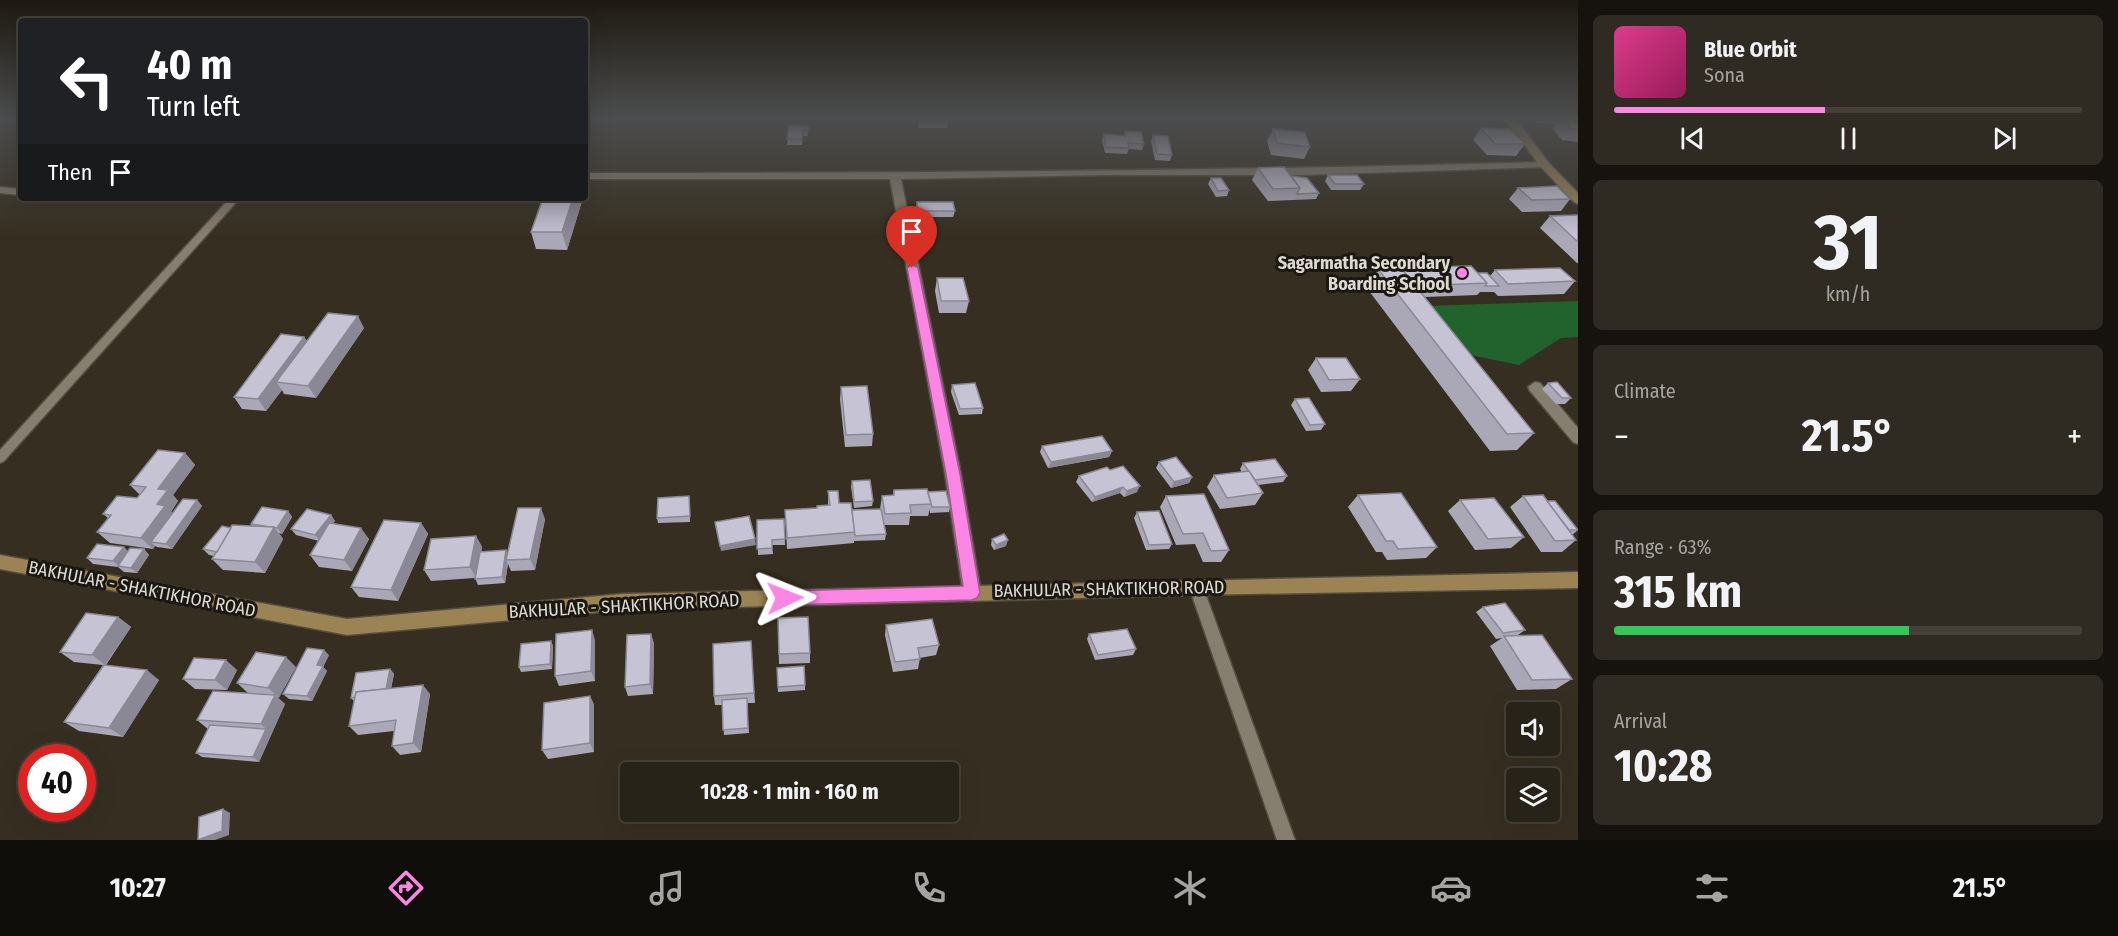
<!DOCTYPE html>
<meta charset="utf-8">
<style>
body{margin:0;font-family:"Fira Sans Condensed",sans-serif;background:#302b22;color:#f1f3f6;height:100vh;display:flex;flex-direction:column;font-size:22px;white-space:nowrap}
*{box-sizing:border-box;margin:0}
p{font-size:20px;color:#a5a4a2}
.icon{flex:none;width:33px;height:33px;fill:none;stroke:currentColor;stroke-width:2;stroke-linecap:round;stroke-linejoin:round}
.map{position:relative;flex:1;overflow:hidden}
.side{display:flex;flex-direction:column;gap:15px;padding:15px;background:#16130e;width:540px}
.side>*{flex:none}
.guide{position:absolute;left:18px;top:18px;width:570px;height:183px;border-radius:6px;box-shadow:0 6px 24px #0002,0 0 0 2px #444038;background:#202124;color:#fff;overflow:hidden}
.controls{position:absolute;left:1506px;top:702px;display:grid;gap:12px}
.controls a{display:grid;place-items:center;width:54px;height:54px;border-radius:6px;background:#282319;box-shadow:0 6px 24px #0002,0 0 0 2px #444038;font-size:30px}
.speed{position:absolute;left:18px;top:744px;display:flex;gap:12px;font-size:30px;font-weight:700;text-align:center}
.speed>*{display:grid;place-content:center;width:78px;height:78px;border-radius:50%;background:#282319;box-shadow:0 6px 24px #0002,0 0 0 2px #444038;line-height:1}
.speed .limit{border:9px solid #d22;background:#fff;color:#111}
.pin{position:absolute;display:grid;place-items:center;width:51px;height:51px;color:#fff;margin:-62px -26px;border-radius:50% 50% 50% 0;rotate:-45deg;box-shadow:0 0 6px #0007}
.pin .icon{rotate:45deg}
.me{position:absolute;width:66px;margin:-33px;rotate:88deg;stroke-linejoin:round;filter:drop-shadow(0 0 4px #0008)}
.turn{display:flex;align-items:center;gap:21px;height:126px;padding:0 30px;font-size:27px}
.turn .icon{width:78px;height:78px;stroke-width:2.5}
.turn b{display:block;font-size:42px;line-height:51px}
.then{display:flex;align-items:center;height:57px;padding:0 30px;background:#0003;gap:12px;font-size:22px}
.big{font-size:45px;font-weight:700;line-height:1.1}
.side .tile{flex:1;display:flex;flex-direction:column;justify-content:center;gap:9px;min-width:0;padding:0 21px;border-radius:9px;background:#302b22}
.side .dial{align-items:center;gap:0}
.dial b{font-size:78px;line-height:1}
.song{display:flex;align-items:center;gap:18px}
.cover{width:72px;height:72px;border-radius:9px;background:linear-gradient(135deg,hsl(330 70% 55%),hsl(330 70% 35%))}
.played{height:6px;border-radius:3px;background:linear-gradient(90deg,#fc86e3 45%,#444038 45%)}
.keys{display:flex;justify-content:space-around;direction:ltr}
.heat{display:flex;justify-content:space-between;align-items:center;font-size:33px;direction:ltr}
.charge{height:9px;border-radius:4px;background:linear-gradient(90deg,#34c759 63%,#444038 0)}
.trip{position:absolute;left:620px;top:762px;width:339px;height:60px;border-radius:6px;background:#282319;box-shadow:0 6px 24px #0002,0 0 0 2px #444038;font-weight:700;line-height:60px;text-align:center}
.tabs{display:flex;height:96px;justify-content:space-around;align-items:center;background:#100e0a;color:#a5a4a2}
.tabs .icon{width:42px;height:42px}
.tabs .active{color:#fc86e3}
.tabs b{font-size:27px;color:#f1f3f6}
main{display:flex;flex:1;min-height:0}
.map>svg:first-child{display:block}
.green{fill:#22622d}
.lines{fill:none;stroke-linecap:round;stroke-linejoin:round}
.lane-casing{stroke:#544d41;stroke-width:3}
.street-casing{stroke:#544d41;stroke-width:3}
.secondary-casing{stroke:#544d41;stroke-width:3}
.lane{fill:#867e6e;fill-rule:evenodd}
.street{fill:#867e6e;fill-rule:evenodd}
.secondary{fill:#9c8354;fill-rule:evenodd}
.wall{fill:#aaa8b7}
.shaded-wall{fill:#8b8895}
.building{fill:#c6c3d5;stroke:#8b8895;stroke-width:1.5}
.route{fill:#fc86e3;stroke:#a45794;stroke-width:1.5}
.poi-dot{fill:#fc86e3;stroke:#1b1811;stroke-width:2}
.labels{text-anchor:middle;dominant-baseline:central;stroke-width:6;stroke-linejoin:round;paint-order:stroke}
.poi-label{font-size:18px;font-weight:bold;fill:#ded9d0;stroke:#1b1811;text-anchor:end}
.street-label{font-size:18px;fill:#ded9d0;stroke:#1b1811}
</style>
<main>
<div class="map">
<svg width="1578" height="840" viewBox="0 0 1578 840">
<rect width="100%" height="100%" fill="#362f21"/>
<!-- green -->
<path class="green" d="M1578,301v36l-17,1 -42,27 -63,-13 -32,-46z"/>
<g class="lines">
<!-- lane casing -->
<g class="lane-casing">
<g id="lane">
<path d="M230,198h10l-236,263 -4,2v-13z"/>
<path d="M1196,581l5,2 2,4 92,253h-18l-88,-253 2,-4z"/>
</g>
</g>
<!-- street casing -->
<g class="street-casing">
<g id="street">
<path d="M1545,162l6,3 -2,2 -248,8h-196l-204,4 60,295 20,119 -3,6 -6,2 -6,-2 -3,-6 -18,-119 -55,-295h-305v-6c320,0 640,-2 960,-11z"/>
<path d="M0,187l21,2v6l-21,-2z"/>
<path d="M1535,382l5,1 38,45v16l-5,-2 -43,-51 -2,-4z"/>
</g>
</g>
<!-- secondary casing -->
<g class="secondary-casing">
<g id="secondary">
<path d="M1504,118h11l34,45 29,30v11l-4,-2 -33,-35z"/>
<path d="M0,555l347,64 275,-25 956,-22v16l-382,7 -574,15 -275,25 -347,-66z"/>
</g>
</g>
<!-- lane -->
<use href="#lane" class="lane"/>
<!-- street -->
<use href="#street" class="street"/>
<!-- secondary -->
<use href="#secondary" class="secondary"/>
</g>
<!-- wall -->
<g class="wall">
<path d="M918,118h29v10h-28z"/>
<path d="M1534,118h44v24l-16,-2 -9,-11 3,-5 -19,-1z"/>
<path d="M789,125l19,5v6h-5l-1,9h-15z"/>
<path d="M1481,128l44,16 -9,12 -29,-1 -14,-15z"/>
<path d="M1273,129l37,18 -6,12 -33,-4 -4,-14z"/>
<path d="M1125,131l19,13 -2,6 -13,-1 -2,5 -22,-1 -3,-13 2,-6 20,2z"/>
<path d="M1153,135l19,20 -2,6 -15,-1 -4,-19z"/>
<path d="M1258,168l33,8 28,17 -3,6 -48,2 -16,-21z"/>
<path d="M1328,175l36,9 -4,6h-29l-6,-9z"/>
<path d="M1211,178l18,12 -2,6 -11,1 -8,-13z"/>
<path d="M1518,188l52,11 -9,12 -39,1 -13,-13z"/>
<path d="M583,198l-16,52 -31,-1 -5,-17z"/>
<path d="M917,202l38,9 -2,6h-36l-1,-9z"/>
<path d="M1578,215v48h-1l-37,-35 10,-12z"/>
<path d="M1378,269l112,7 5,-6 80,11 -11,13 -66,2 -4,-4h-14l-3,3 -52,2 109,136 -17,17 -27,1 -124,-164z"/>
<path d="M937,278l32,23 -3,12h-27l-4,-22z"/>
<path d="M364,328l-48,70 -32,-4 -2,-4 -16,21 -24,-2 -8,-12 70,-60 3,4z"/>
<path d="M1316,358l44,21 -9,12 -30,1 -13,-22z"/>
<path d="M1548,383l23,15 -6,6h-9l-14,-15z"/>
<path d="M952,385l31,23 -1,6 -23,1 -8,-23z"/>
<path d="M841,387l32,47 -1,12 -27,1 -5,-48z"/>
<path d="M1295,399l30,25 -4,6 -15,1 -15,-26z"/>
<path d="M1042,446l70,5 -3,6 -61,11 -8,-16z"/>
<path d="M185,453l10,12 -22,30 5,6 -7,11 1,1 25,-13 5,6 -30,43 -15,-2 -2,-1 -2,3 -43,-6 -13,-11 11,-14 -5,-4 34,-16 3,-3 -10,-10z"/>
<path d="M1159,462l33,15 -3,6 -18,5 -15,-20z"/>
<path d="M1243,463l44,13 -4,6 -25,3 5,8 -8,12 -35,4 -13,-22 7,-12 28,-3 -2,-3z"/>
<path d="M1110,470l27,22 -13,5 -4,-4 -28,9 -16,-20 3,-6z"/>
<path d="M852,481l21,20 -1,5 -18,2 -3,-21z"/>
<path d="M894,490l34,2 22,15 -1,5 -19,1v-4l-2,7h-18l-1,9h-25l2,9 -1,6 -31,1v-1v3l-67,6 -2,-39 32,-2 11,-3v-14l11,12 13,7 28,-1 2,-13 11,-1z"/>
<path d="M1358,495l79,52 -11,11 -39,2 -5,-8h-6l-28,-45z"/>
<path d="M1166,496l63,54 -8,12h-18l-8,-18 -19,1 -16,-38z"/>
<path d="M1523,496l24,5 31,29 -6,5 4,5 -14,12h-21l-31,-45z"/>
<path d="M1460,500l64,37 -13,11 -36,2 -27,-39z"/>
<path d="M690,502v20l-32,1 -1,-5z"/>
<path d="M288,511l4,6 -10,17 -3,-1 4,6 -18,34 -42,-3 -11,-11 2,-3 -5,-1 -6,-6 49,-23 -1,-2z"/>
<path d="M1137,512l35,32 -3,5 -23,1 -12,-32z"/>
<path d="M331,515l4,6 -3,3 37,15 -17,32 -33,-4 -9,-12 9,-14 -23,-6 -5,-6z"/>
<path d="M545,519l-10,51 -24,1 -3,-7 -3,19 -27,2 -3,-7 -44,3 -7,-11 52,-34 6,11 -1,5 26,1z"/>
<path d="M784,519l1,26h-13l1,9 -15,1 -1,-35z"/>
<path d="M421,523l7,11 -30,67 -39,-4 -8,-10z"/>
<path d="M992,539l14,7 -12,4 -3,-5z"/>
<path d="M144,549l5,6 -12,18 -13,-1 -6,-5 -25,-3 -6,-6z"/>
<path d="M1483,607l42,23 -7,5 54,44 -16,10 -39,1 -27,-44 12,-8 -6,1 -20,-27z"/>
<path d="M118,617l13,10 -25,38 53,15 -36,57 -44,-6 -15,-9 39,-57 -29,-3 -14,-10z"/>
<path d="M778,618l32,35v10l-31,1z"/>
<path d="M886,625l53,20 -3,10 -16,3 -2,11 -25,3 -8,-37z"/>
<path d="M651,634l3,10 -1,50 -25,2 -3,-9z"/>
<path d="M1089,634l47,15 -3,6 -38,5 -8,-21z"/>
<path d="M595,640v41l-36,5 -4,-10z"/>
<path d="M551,641l2,5 -1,23 -31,3 -2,-5z"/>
<path d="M751,641l4,62h-8l2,30 -25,2 -2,-30h-7l-1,-9z"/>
<path d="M329,655l-6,12 4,4 -15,30 -23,-2 -6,-5z"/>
<path d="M296,667l-18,31 7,6 -26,58 -57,-5 -6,-4 12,-24 -11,-9 51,-27 -11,-10z"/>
<path d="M777,668l28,17v5l-27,2z"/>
<path d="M390,669l4,5 -3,14 39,6 -9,58 -21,3 -8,-9 2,-15 -36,4 -9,-9 5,-25 -3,-3z"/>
<path d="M237,670l-10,20 -32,-1 -12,-10z"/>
<path d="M590,696l4,9v47l-46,7 -6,-9z"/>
</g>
<!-- shaded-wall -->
<g class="shaded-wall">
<path d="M573,198h10l-16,52 -5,-18z"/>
<path d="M358,316l6,12 -48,70 -8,-12z"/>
<path d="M304,337l7,12 -35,33 6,8 -16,21 -8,-12z"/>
<path d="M1112,451l-3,6 -61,11 3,-6z"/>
<path d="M185,453l10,12 -22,30 5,6 -7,11 5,5 -25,25 4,4 -2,3 -12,-11 16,-34 1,-15z"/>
<path d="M1192,477l-3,6 -18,5 3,-6z"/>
<path d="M1140,486l-3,6 -13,5 3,-6z"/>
<path d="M1123,487l-3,6 -28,9 3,-5z"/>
<path d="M197,500l5,6 -30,43 -6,-5z"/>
<path d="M541,508l4,11 -10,51 -5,-11z"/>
<path d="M288,511l4,6 -10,17 -5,-6z"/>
<path d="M331,515l4,6 -15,20 -5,-6z"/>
<path d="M421,523l7,11 -30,67 -7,-11z"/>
<path d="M274,527l9,12 -18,34 -10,-11z"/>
<path d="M361,528l8,11 -17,32 -8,-11z"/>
<path d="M476,536l6,11 -6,31 -6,-11z"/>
<path d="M755,539l1,6 -35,6 -1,-5z"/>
<path d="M1008,540l-2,6 -12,4 2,-5z"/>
<path d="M124,547l6,6 -10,14 -7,-6z"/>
<path d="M144,549l5,6 -12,18 -6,-5z"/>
<path d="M506,550l3,6 -3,4 2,4 -3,19 -3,-6z"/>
<path d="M118,617l13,10 -26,38 -13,-10z"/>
<path d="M592,630l3,10v41l-4,-10z"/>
<path d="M651,634l3,10 -1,50 -3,-10z"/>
<path d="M551,641l2,5 -1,23 -2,-5z"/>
<path d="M324,650l5,5 -6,12 4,4 -15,30 -5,-5 10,-31z"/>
<path d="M286,657l10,10 -17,31 -11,-10z"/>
<path d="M226,660l11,10 -10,20 -12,-10z"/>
<path d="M390,669l4,5 -5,25 -4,-5z"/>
<path d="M147,670l12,10 -36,57 -14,-9z"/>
<path d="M423,685l7,9 -9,58 -8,-9z"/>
<path d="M275,695l10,9 -26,58 -6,-5 13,-28 -5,-5z"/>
<path d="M590,696l4,9v47l-4,-9z"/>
<path d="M223,809l7,4 -1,22 -14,5h-17z"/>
</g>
<!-- building -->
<g class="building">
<path d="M919,118h28l1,4h-29z"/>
<path d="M1562,118h16v11h-7z"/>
<path d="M789,125l20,1 -1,4h-5l-1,9h-15z"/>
<path d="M1481,128l29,1 15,15h-30z"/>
<path d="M1273,129l32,3 5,15 -33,-4z"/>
<path d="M1125,131l16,1 3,12 -16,-1 1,5 -23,-1 -2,-13 22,2z"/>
<path d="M1153,135l15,1 4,19 -15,-1z"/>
<path d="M1284,167l16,21 -27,1 -15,-21z"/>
<path d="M1328,175h29l7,9h-29z"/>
<path d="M1291,176l16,2 12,15 -22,1 3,-6z"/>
<path d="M1211,178h10l8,12 -11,1z"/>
<path d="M1557,186l13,13 -38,1 -14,-12z"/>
<path d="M543,198h30l-11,34h-31z"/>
<path d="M917,202h36l2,9h-37z"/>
<path d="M1578,215v27l-28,-26z"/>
<path d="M1471,266l16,17 -72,3 -14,-18h-8z"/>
<path d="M1401,268l133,165 -27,1 -129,-165z"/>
<path d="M1560,268l15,13 -67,3 -13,-14z"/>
<path d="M1478,273h9l12,13h-14l2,-3z"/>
<path d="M937,278h26l6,23h-28z"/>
<path d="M328,313l30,3 -50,70 -32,-4z"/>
<path d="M281,334l23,3 -46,62 -24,-2z"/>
<path d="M1316,358h30l14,21 -31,1z"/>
<path d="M1557,382l14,16h-9l-14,-15z"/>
<path d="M975,383l8,25 -23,1 -8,-24z"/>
<path d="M867,386l6,48 -27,1 -5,-48z"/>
<path d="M1309,398l16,26 -15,1 -15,-26z"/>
<path d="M1102,436l10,15 -61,11 -9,-16z"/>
<path d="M158,450l27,3 -27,36 10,1 -11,14 8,2 -24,32 -44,-6 14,-17 -8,-1 14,-18 20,2 9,-11 -16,-2z"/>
<path d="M1176,457l16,20 -18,5 -15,-20z"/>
<path d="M1275,459l12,17 -32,4 -12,-17z"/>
<path d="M1123,466l17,20 -13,5 -4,-4 -28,10 -16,-21 28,-9 3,3z"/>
<path d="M1249,471l14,22 -36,5 -13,-23z"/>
<path d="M870,480l3,21 -19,1 -2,-21z"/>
<path d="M927,489l4,15 -21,1 1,8 -26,1 -3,-18 12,-1v-5z"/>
<path d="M828,491h10l1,12h12l4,29 -68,6 -2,-28 32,-2v-2l13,-1z"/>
<path d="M946,491l4,16h-18l-4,-15z"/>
<path d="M1401,493l36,54 -39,2 -5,-8h-7l-28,-46z"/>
<path d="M1204,494l25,56 -18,1 -8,-18 -20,1 -17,-38z"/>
<path d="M1543,495l33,45 -21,1 -32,-45z"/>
<path d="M689,496l1,20 -33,2 1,-20z"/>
<path d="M1494,498l30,39 -36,2 -28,-39z"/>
<path d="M183,499l14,1 -31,44 -15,-2z"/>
<path d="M1547,501h8l23,29h-9z"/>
<path d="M262,507l26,4 -11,17 -26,-4z"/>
<path d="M518,508h23l-11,51 -24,1z"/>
<path d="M307,509l24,6 -16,20 -24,-6z"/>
<path d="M881,509l5,25 -31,2 -3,-26z"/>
<path d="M1159,511l13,33 -23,1 -12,-33z"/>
<path d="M749,516l6,23 -35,7 -5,-24z"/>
<path d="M784,519l1,20 -13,1v8l-15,1v-29z"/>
<path d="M384,520l37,3 -30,67 -40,-3z"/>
<path d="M329,523l32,5 -17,32 -34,-5z"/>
<path d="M232,525l42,2 -19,35 -43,-3z"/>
<path d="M222,526l9,2 -14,24 -14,-3z"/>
<path d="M1004,534l4,6 -12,5 -4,-6z"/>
<path d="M476,536l-6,31 -46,3 7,-31z"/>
<path d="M97,544l27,3 -11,14 -26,-3z"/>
<path d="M130,548l14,1 -13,19 -13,-2z"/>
<path d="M506,550l-4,27 -27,2 5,-27z"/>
<path d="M1505,603l20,27 -22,3 -20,-26z"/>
<path d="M86,613l32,4 -26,38 -32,-3z"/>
<path d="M808,617l2,36 -31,1 -1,-36z"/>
<path d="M932,619l7,26 -21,3 2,11 -25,3 -9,-37z"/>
<path d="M1127,629l9,20 -38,6 -9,-21z"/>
<path d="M592,630l-1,41 -36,5 1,-42z"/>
<path d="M651,634l-1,50 -25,3 2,-52z"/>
<path d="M1542,635l30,44 -40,1 -28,-44z"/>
<path d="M551,641l-1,23 -31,3 2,-23z"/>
<path d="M751,641l3,52 -40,3 -1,-52z"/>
<path d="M307,648l17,2 -7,15 6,1 -16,30 -24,-2z"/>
<path d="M256,652l30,5 -18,31 -31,-5z"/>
<path d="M194,658l32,2 -11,20 -32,-1z"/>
<path d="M104,665l43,5 -38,58 -45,-6z"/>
<path d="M804,666l1,19 -27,2 -1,-19z"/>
<path d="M390,669l-4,20 -30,3 -1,5 -4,1 5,-25z"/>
<path d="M423,685l-10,58 -21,3 4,-26 -47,6 7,-34z"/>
<path d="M213,691l62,4 -14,29 -64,-4z"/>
<path d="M590,696v47l-48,7 2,-47z"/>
<path d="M747,698l1,30 -25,2 -1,-30z"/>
<path d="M210,725l56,4 -13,28 -57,-4z"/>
<path d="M223,809l-1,22 -24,9 1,-23z"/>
</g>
<!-- sky -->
<linearGradient id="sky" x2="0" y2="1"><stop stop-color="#1e1a12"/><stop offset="0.5" stop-color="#4c4d4e"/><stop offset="1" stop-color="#4c4d4e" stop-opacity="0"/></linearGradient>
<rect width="1578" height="236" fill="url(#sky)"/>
<!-- route -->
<path class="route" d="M912,264l6,4 42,206 20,119 -3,5 -5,2 -187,5 -5,-2 -3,-5 3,-5 5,-2 178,-5 -17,-112 -39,-206z"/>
<!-- markers -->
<circle class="poi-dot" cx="1462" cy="273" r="6"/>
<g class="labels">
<!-- poi labels -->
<g class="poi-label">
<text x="1450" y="263">Sagarmatha Secondary<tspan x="1450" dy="21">Boarding School</tspan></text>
</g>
<!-- street labels -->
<g class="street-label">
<text transform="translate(142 589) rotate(11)">BAKHULAR - SHAKTIKHOR ROAD</text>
<text transform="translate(1109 589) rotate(-1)">BAKHULAR - SHAKTIKHOR ROAD</text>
<text transform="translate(624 606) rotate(-3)">BAKHULAR - SHAKTIKHOR ROAD</text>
</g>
</g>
</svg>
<div class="controls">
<a><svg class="icon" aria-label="sound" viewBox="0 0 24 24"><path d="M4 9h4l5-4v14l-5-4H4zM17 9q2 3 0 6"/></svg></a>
<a><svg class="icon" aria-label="layers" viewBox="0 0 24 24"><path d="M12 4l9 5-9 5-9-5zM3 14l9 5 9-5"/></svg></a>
</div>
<div class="speed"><div class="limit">40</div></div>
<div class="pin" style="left:912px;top:268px;background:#d93025"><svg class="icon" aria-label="arrive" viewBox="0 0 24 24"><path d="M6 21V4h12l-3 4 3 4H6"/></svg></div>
<svg class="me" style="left:785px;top:598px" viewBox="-20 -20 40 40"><path d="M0-17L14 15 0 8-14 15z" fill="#fc86e3" stroke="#fff" stroke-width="4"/></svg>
<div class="trip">10:28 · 1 min · 160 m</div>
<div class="guide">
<div class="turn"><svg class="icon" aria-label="left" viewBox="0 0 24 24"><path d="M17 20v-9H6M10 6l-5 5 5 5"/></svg><div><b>40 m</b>Turn left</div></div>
<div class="then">Then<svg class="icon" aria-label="arrive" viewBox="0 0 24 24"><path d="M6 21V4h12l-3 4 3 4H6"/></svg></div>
</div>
</div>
<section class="side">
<div class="tile">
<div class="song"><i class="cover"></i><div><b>Blue Orbit</b><p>Sona</p></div></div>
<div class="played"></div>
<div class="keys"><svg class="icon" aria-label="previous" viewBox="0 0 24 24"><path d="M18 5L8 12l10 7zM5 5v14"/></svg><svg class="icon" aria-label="pause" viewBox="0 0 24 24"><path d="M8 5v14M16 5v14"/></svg><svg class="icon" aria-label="next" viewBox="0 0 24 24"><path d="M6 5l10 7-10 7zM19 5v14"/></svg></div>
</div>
<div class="tile dial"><b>31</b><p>km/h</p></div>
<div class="tile"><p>Climate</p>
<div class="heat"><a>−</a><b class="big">21.5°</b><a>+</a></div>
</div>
<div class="tile"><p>Range · 63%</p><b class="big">315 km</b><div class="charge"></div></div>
<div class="tile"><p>Arrival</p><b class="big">10:28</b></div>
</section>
</main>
<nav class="tabs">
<b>10:27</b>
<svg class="icon active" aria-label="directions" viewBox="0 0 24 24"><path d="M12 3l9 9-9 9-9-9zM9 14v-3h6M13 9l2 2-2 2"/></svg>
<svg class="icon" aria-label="music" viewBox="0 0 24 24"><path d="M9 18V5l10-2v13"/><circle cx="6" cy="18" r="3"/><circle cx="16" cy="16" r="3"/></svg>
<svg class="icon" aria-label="phone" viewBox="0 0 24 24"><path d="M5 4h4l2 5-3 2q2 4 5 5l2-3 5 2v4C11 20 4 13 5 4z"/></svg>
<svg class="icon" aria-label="climate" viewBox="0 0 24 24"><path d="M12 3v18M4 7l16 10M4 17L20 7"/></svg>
<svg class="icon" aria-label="car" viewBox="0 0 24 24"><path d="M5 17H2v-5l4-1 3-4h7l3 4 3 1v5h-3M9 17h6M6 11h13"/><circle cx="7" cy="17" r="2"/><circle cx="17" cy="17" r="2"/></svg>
<svg class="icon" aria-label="filters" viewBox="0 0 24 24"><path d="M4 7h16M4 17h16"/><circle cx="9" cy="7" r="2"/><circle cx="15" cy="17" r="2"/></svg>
<b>21.5°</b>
</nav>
